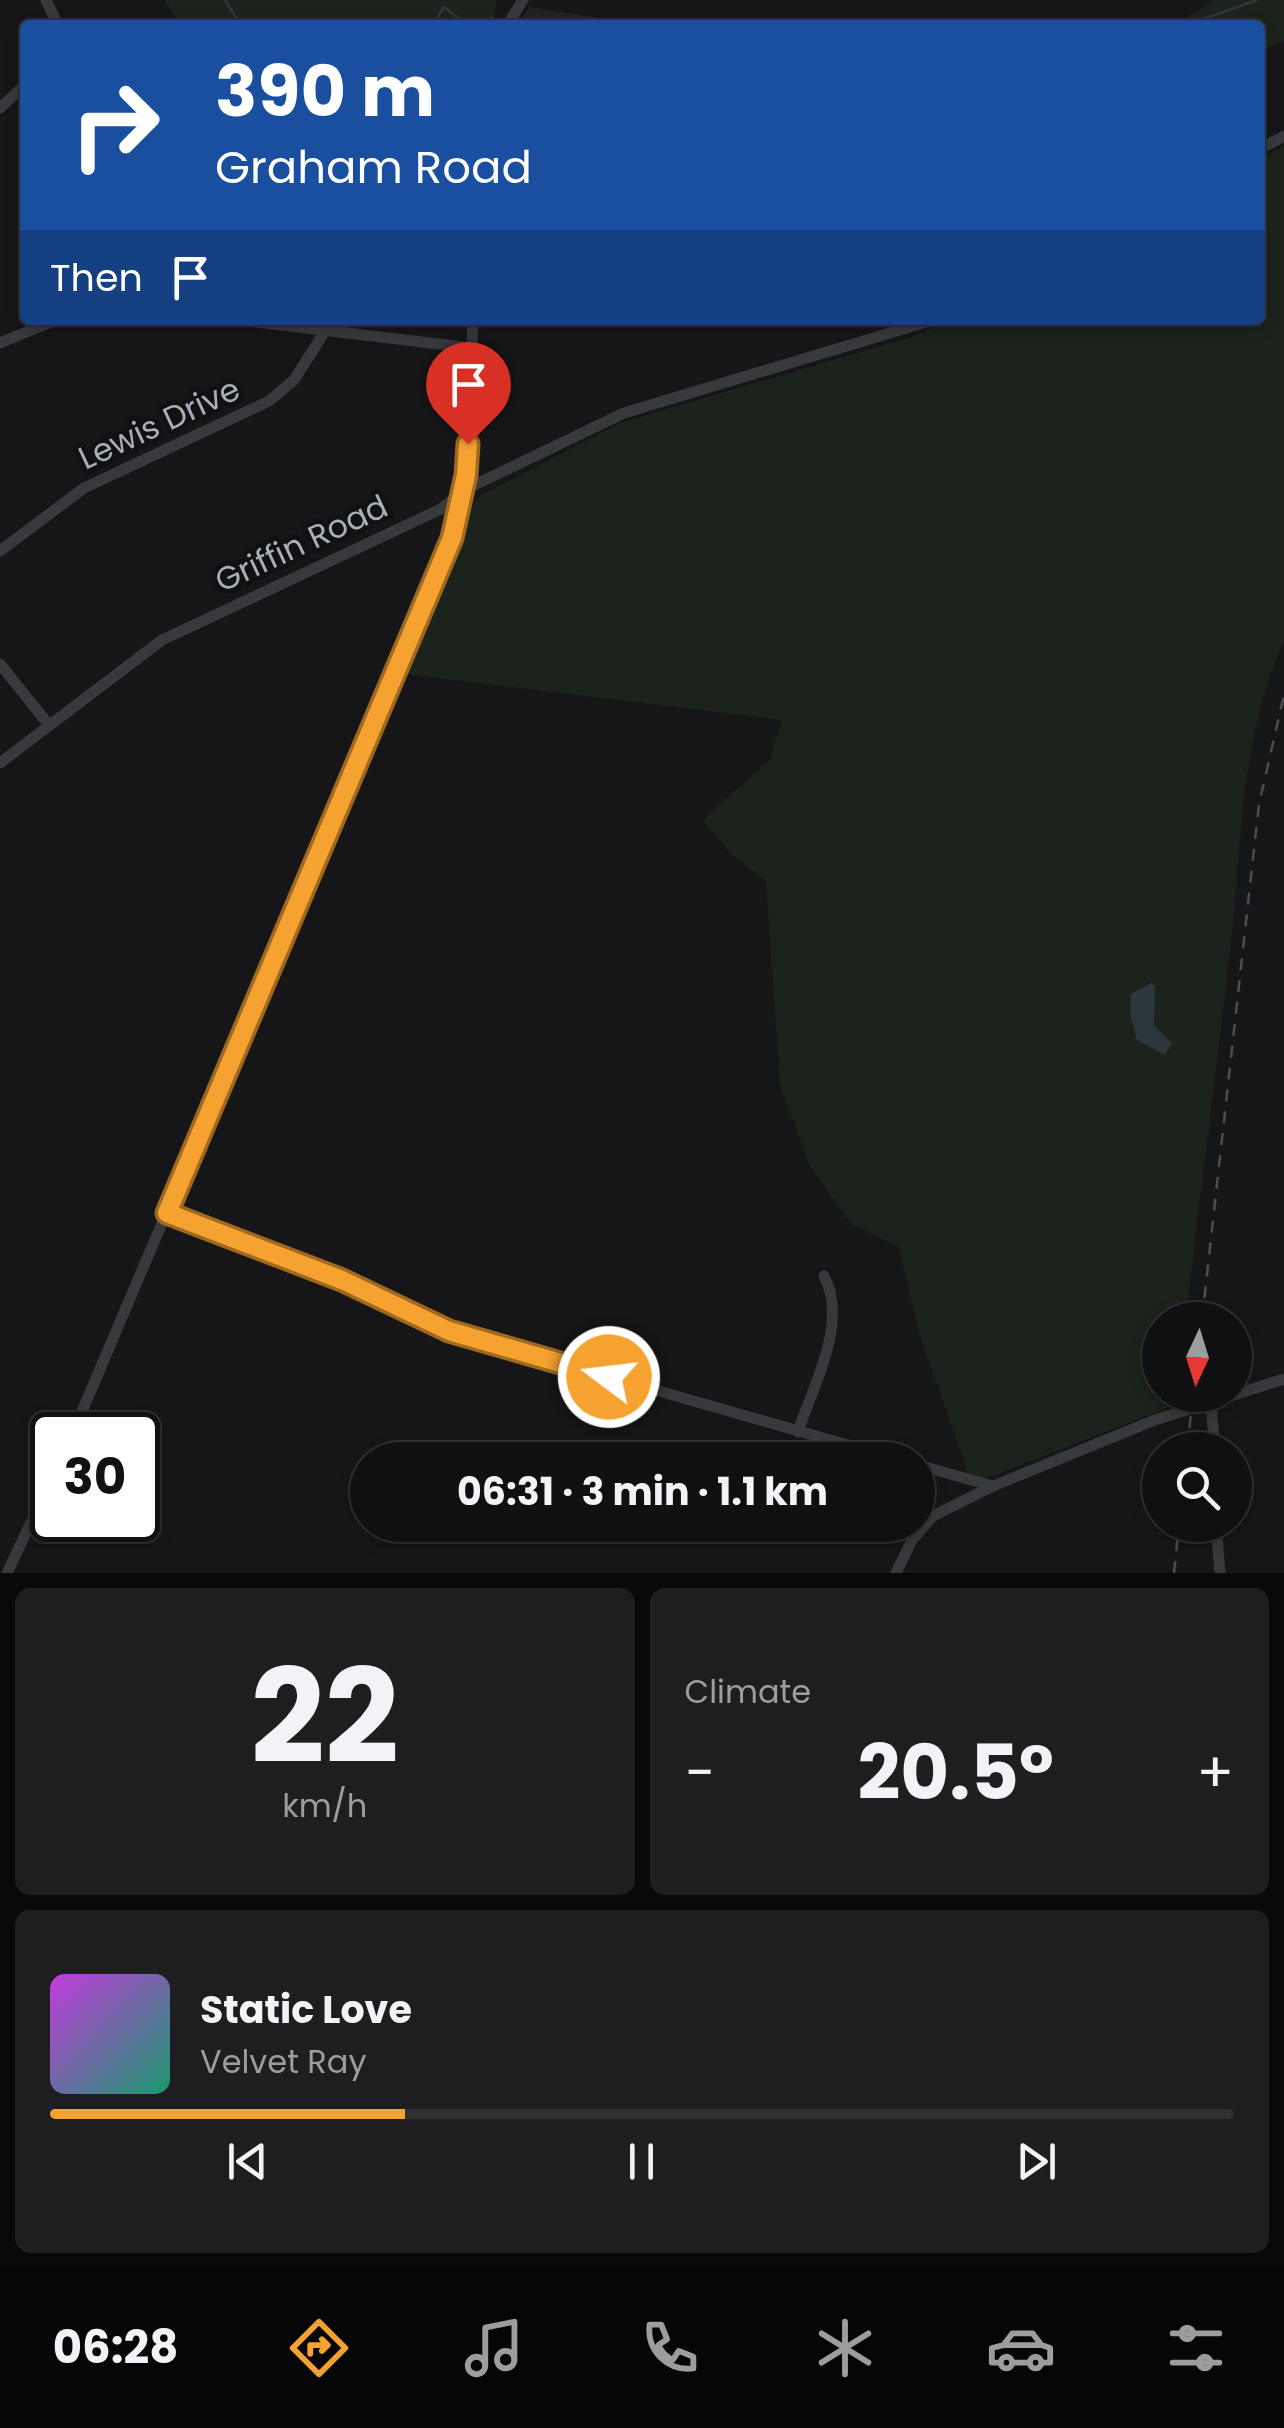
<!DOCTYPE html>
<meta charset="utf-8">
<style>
body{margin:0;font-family:Poppins,sans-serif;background:#1e1e20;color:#f1f3f6;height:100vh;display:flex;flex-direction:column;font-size:38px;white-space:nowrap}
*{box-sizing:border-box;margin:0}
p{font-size:32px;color:#9c9d9f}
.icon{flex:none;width:55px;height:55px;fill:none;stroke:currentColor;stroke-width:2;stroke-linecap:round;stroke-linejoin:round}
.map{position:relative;height:1573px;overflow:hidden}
.drawer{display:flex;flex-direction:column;gap:15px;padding:15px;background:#09090a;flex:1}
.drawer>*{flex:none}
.top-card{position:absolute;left:20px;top:20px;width:1245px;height:305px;border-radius:10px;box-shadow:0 5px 15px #0003,0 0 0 2px #303032;background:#1a4fa0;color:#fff;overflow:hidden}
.needle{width:65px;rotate:184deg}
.buttons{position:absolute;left:1142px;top:1302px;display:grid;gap:20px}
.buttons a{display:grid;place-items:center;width:110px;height:110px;border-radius:50%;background:#101012;box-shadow:0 5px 15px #0003,0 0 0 2px #303032;font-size:50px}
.speed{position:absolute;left:30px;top:1412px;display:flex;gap:20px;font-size:50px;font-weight:700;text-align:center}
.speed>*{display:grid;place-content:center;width:130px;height:130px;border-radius:50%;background:#101012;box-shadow:0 5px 15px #0003,0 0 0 2px #303032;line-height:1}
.speed .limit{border:5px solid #111;border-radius:15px;background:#fff;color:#111}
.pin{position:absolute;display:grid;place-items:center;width:85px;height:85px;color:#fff;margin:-102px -42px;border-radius:50% 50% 50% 0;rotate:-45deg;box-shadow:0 0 10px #0007}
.pin .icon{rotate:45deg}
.me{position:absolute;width:110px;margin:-55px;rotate:285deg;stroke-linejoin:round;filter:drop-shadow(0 0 8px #0008)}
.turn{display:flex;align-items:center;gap:35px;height:210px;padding:0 30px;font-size:45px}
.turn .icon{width:130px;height:130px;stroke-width:2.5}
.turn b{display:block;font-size:70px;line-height:85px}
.then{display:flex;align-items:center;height:95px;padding:0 30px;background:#0003;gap:20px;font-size:38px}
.big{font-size:75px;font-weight:700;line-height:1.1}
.drawer .card{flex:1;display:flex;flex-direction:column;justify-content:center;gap:15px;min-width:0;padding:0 35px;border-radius:15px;background:#1e1e20}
.drawer .dial{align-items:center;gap:0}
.dial b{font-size:130px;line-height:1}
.song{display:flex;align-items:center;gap:30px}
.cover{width:120px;height:120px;border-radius:15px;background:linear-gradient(135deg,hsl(290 70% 55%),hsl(160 70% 35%))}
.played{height:10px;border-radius:5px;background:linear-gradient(90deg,#f5a231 30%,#303032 30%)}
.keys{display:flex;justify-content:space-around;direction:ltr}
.heat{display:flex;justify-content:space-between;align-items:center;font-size:55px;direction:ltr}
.drawer .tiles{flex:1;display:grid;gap:15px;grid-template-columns:1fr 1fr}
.card:last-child{grid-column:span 2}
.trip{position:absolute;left:350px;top:1442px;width:585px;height:100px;border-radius:50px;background:#101012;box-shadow:0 5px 15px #0003,0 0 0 2px #303032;font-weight:700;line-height:100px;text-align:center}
.menu{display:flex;height:160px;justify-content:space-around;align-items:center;background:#060607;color:#9c9d9f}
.menu .icon{width:70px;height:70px}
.menu .current{color:#f5a231}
.menu b{font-size:45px;color:#f1f3f6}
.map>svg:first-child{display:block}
.built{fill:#222225}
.green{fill:#1c231d}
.water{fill:#2c373d}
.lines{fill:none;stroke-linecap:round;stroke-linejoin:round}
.stream{stroke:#2c373d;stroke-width:2.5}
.minor{stroke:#37393d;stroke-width:11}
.rail{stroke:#4a4d52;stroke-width:2.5;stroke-dasharray:12 10;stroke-linecap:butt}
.route-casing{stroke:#9f6920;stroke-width:25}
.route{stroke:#f5a231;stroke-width:18}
.labels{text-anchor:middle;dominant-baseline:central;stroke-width:10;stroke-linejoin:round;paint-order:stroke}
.street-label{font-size:32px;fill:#a8afb8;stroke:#111113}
</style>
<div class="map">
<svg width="1284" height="1573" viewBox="0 0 1284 1573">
<rect width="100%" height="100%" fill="#161618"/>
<!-- built -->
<path class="built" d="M529,7l117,18h-129z"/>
<!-- green -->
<g class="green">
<path d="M164,0h332l-2,25h-313z"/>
<path d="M1214,0h70v40l-24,11v-26h-85z"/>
<path d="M1284,145v495c-43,99 -41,188 -52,292 -14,129 -32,259 -46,388h-26v75h16l-2,10 -202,79 -52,-148 -21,-89 -48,-23 -41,-58 -30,-81 -14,-204 -36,-28 -27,-33 66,-60 13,-40 -377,-46 47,-110 16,-52 12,-16 140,-73 288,-85 44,-18h308v-160z"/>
</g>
<!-- water -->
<path class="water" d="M1151,983l4,3 -1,39 18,18 -7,12 -28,-15 -7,-26 1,-20z"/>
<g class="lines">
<!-- stream -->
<g class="stream">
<path d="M225,0l12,19 57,6"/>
<path d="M525,23l64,2"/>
<path d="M417,25l9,-5 8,2 10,-15 23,18 25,-7"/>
<path d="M1187,25l70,-25"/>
</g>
<!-- minor -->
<g class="minor">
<path d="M46,0l12,25"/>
<path d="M507,25l16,-25"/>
<path d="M0,108l25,-23"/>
<path d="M1260,149l24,-13"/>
<path d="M239,320l233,28"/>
<path d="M0,343l56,-23"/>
<path d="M0,551l84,-63 185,-87 25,-21 31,-49"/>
<path d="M0,664l49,61"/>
<path d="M0,763l162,-123 279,-131 23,-19 160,-77 309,-93"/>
<path d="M167,1213l175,67 107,51 451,129"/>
<path d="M1211,1404l4,46"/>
<path d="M798,1432c15,-47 51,-109 26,-156"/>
<path d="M72,1435l381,-897 13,-63 7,-155"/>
<path d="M918,1465l75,21"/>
<path d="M1216,1525l4,48"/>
<path d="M7,1573l45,-95"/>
<path d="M896,1573l16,-33 21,-24 60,-30 162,-66 129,-41"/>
</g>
<!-- rail -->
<g class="rail">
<path d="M1202,1320l57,-516 25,-109"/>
<path d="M1187,1450l6,-55"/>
<path d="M1174,1573l5,-48"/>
</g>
</g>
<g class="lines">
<!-- route casing -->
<g class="route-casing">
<path id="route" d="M468,444l-2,31 -14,63 -285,675 175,67 107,51 160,46"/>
</g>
<!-- route -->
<use href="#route" class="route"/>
</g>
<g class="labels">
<!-- street labels -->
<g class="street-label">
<text transform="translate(159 423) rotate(-25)">Lewis Drive</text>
<text transform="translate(301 543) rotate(-25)">Griffin Road</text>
</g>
</g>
</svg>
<div class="buttons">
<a><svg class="needle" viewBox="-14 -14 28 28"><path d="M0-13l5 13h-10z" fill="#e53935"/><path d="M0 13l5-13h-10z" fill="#9c9d9f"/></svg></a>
<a><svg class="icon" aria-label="search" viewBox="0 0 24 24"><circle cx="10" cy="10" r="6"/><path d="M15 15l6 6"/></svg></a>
</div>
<div class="speed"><div class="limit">30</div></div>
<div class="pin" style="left:468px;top:444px;background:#d93025"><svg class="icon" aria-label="arrive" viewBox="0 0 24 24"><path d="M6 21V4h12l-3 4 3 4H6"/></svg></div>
<svg class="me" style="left:609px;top:1377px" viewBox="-20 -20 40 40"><circle r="17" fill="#f5a231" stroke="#fff" stroke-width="3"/><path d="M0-11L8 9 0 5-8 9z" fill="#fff"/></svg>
<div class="trip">06:31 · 3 min · 1.1 km</div>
<div class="top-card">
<div class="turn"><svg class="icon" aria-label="right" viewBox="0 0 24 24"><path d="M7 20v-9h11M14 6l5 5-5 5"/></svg><div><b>390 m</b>Graham Road</div></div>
<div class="then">Then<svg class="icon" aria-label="arrive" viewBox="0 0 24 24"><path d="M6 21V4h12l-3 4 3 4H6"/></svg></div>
</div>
</div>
<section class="drawer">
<div class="tiles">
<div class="card dial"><b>22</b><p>km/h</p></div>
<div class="card"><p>Climate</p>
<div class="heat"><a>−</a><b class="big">20.5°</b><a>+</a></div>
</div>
<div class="card">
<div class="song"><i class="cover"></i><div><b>Static Love</b><p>Velvet Ray</p></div></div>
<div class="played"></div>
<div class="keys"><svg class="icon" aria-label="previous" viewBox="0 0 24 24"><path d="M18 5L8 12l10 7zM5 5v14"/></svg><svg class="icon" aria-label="pause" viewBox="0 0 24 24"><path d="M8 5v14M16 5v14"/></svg><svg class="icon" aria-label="next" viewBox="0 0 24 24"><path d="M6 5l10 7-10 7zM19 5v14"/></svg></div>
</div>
</div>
</section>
<nav class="menu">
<b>06:28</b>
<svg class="icon current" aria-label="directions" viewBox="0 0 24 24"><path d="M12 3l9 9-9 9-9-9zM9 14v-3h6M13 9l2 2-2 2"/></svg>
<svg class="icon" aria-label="music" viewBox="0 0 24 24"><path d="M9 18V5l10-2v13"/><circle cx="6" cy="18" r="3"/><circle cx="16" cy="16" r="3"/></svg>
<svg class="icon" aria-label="phone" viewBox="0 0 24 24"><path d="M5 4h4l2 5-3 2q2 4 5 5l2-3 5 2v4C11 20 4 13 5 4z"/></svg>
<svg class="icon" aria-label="climate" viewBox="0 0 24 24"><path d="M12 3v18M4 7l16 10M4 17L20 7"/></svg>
<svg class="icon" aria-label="car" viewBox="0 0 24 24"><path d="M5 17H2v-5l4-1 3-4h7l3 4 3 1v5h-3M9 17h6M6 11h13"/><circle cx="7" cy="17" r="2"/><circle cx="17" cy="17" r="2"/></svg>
<svg class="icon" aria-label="filters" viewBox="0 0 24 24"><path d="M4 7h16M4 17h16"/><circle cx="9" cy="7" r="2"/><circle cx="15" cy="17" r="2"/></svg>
</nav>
